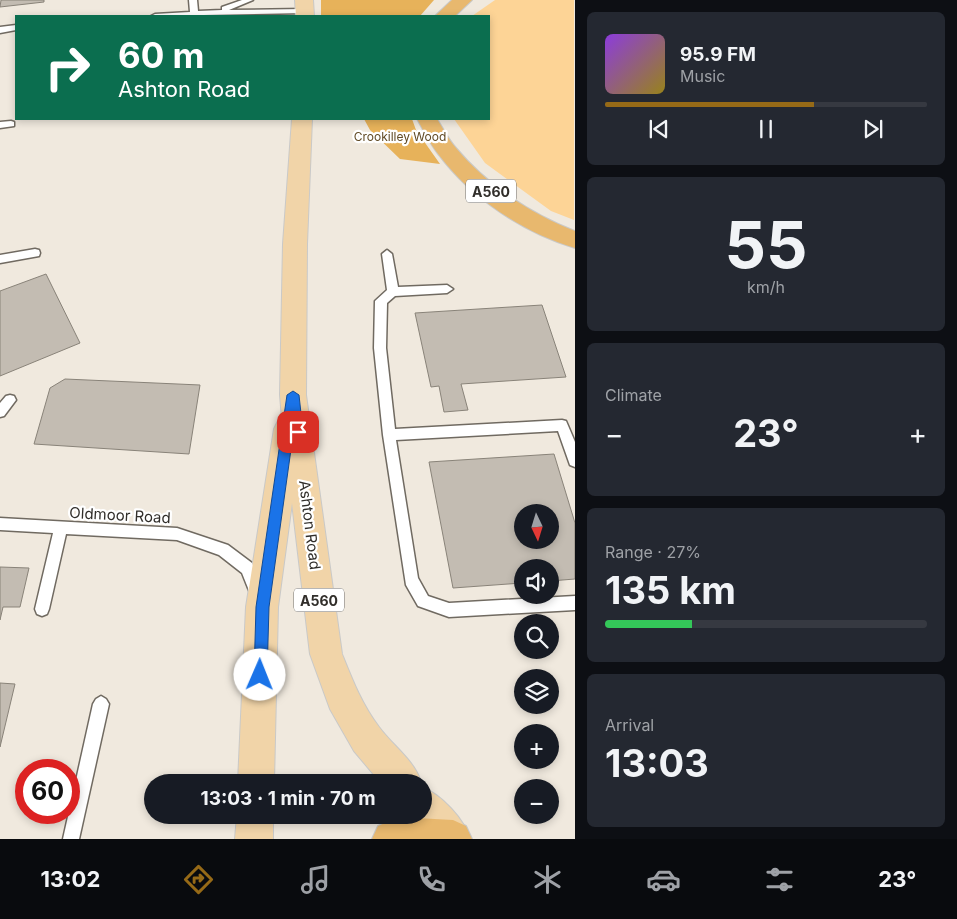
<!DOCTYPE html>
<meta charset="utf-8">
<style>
body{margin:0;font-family:Inter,sans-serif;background:#242831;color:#f1f3f6;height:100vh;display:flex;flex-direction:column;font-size:19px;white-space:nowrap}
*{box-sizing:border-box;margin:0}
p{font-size:16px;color:#9ea1a6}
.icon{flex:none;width:28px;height:28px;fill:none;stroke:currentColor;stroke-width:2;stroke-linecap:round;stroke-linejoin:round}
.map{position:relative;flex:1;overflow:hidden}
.sheet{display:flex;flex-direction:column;gap:12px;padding:12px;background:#0d0f14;width:382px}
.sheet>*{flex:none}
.banner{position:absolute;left:15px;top:15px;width:475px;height:105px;border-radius:0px;box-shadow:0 2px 8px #0003;background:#0b6e4f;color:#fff;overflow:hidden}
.needle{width:32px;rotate:176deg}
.buttons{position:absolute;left:514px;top:504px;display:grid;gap:10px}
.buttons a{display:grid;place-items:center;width:45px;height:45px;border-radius:50%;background:#171b24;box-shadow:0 2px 8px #0003;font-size:25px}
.speed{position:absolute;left:15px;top:759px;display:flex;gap:10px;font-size:25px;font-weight:700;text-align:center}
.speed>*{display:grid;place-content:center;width:65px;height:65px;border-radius:50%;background:#171b24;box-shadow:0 2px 8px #0003;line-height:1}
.speed .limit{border:8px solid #d22;background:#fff;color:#111}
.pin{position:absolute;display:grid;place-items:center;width:42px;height:42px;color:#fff;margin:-21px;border-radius:10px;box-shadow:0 2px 8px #0006}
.me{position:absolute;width:55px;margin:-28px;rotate:1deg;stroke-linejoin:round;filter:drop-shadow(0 0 4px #0008)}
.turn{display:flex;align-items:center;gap:18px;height:105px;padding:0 20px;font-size:22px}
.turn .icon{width:65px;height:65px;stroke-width:2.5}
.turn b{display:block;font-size:35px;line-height:42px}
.big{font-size:38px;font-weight:700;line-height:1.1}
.sheet .card{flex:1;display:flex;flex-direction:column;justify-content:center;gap:8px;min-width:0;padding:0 18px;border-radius:8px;background:#242831}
.sheet .dial{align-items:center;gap:0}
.dial b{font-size:65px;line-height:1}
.song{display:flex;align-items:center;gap:15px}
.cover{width:60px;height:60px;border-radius:8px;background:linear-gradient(135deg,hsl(270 70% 55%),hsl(50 70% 35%))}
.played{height:5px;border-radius:2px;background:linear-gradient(90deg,#966a17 65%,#363941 65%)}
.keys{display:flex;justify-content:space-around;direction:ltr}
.heat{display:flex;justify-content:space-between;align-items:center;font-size:28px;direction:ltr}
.charge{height:8px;border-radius:4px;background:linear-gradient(90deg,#34c759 27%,#363941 0)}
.trip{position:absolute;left:144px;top:774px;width:288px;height:50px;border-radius:25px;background:#171b24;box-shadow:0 2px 8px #0003;font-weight:700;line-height:50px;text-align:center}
.menu{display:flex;height:80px;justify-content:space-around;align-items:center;background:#090b0e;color:#9ea1a6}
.menu .icon{width:35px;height:35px}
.menu .on{color:#966a17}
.menu b{font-size:22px;color:#f1f3f6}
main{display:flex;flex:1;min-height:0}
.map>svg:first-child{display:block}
.green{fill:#fdd496}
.forest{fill:#e7b25a}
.building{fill:#c3bcb2;stroke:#898379;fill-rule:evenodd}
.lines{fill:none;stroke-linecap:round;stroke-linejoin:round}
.lane-casing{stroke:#706a61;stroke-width:3}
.primary-casing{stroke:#c9c9c8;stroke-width:2}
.highway-casing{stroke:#c9c9c8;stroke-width:2}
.lane{fill:#fff;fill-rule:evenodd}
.primary{fill:#f1d4a8;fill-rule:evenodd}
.highway{fill:#e8b86e;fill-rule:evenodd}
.route{fill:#1a73e8;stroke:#114b97}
.labels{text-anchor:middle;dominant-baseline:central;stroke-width:4.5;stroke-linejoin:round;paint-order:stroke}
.far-park-label{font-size:12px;fill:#614a25;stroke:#fff}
.shield{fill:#fff;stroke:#6f6d6a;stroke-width:1}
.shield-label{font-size:14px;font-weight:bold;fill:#312e2a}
.street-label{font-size:15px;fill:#312e2a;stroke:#fff}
</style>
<main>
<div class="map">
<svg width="575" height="839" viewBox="0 0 575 839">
<rect width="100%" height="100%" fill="#f0e9de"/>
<!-- green -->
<path class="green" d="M495,0h79v220l-23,-9 -66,-48 -31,-44h35v-103h-17z"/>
<!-- forest -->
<g class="forest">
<path d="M321,0h113l-14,16h-99z"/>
<path d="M364,119h48l4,11 24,34 -40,-5 -30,-29z"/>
</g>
<!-- building -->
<g class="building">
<path d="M1,0h43v2l-44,5z"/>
<path d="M46,274l34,69 -80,33v-85z"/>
<path d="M542,305l24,72 -105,7 7,26 -24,2 -5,-26 -8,1 -16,-74z"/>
<path d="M65,379l135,6 -11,69 -155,-10 16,-56z"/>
<path d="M554,454l21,69v56l-25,2v-13h-28v15l-69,5 -24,-126zM522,512h28v28h-28z"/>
<path d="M0,567l29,1 -9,39h-17l-3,13z"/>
<path d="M0,683l15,1 -15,63z"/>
</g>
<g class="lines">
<!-- lane casing -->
<g class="lane-casing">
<g id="lane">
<path d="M189,0h8l1,11 24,-1v-3l20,-7h11l-24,10 76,-1 4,2 -4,2 -154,3 4,-2 35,-2z"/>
<path d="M16,25v5l-16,3v-6z"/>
<path d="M11,121l3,1v4l-14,2v-6z"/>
<path d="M35,249l4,1 1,3 -1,3 -39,7v-8z"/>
<path d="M387,250l5,4 6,33 49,-2 6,4 -6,4 -52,3 -8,7 -1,45 9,81 167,-9 4,1 9,21v25l-5,-2 -12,-34 -162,9 22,138 10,18 21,7 126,-7v14l-126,7 -31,-11 -12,-21 -23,-150 -9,-87 1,-47 12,-11 -5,-36z"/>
<path d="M10,395l4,1 2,4 -12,16 -4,1v-14l6,-7z"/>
<path d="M0,518l177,10 51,17 24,18 12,30 -2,5 -5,2 -5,-2 -10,-25 -23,-18 -42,-15 -111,-6 -17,75 -2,5 -5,2 -5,-2 -2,-5 18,-76 -53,-3z"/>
<path d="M101,696l5,3 3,5 -30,135h-16l30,-135 3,-5z"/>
</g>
</g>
<!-- primary casing -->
<g class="primary-casing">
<g id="primary">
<path d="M295,0h18l1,16h-18z"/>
<path d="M292,119h20l-5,125 -1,151 36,259c10,25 20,51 37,73 14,19 35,33 42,55h-41l-26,-31 -24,-42 -20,-55 -18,-151 -14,104 -4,175h-36l8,-175 28,-178 4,-8 4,-2 -2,-24 3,-151z"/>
<path d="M422,787c18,7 44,33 47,52h-42l-19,-24h14z"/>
<path d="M237,815h36v24h-38z"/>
</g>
</g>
<!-- highway casing -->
<g class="highway-casing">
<g id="highway">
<path d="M452,0h20l-17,16h-20z"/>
<path d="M417,119h20c6,9 11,20 19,29 30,36 74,66 119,83v17c-51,-15 -104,-50 -136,-93 -9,-11 -15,-24 -22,-36z"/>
<path d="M398,817l55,3 13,6 6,13h-100l6,-13z"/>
</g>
</g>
<!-- lane -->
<use href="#lane" class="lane"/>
<!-- primary -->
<use href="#primary" class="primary"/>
<!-- highway -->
<use href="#highway" class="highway"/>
</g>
<!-- route -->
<path class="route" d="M293,391l6,4 4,37 -1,4 -4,1 -5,-2 -24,172 -2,68 -2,5 -5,2 -4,-2 -2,-5 2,-68 31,-212z"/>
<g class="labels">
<!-- far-park labels -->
<g class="far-park-label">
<text x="400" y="136">Crookilley Wood</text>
</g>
<!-- shield labels -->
<g class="shield">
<rect x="466" y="179.5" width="50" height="23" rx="4"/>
<rect x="294" y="588.5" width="50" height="23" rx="4"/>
</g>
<g class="shield-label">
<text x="491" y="191">A560</text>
<text x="319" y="600">A560</text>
</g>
<!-- street labels -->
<g class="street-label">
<text transform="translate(120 515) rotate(3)">Oldmoor Road</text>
<text transform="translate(310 525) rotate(83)">Ashton Road</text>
</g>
</g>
</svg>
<div class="buttons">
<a><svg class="needle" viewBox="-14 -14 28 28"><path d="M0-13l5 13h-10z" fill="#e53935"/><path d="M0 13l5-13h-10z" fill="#9ea1a6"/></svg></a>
<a><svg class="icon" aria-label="sound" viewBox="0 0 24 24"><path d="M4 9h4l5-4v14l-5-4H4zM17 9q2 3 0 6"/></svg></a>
<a><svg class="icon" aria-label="search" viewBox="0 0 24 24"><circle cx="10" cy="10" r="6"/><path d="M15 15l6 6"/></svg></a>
<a><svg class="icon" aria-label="layers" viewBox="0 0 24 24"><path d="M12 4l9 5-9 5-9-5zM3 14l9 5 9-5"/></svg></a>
<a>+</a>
<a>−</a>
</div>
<div class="speed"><div class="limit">60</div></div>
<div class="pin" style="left:298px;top:432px;background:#d93025"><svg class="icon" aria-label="arrive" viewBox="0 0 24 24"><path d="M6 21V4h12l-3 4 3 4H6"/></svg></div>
<svg class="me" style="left:260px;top:675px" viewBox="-20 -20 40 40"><circle r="19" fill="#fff"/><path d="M0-13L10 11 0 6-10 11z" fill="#1a73e8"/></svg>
<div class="trip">13:03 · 1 min · 70 m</div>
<div class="banner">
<div class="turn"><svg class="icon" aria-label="right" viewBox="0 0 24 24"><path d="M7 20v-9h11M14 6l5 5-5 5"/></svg><div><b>60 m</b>Ashton Road</div></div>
</div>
</div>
<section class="sheet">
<div class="card">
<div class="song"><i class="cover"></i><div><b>95.9 FM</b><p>Music</p></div></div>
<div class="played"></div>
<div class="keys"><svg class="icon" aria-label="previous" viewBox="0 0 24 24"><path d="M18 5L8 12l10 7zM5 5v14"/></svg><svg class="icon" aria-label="pause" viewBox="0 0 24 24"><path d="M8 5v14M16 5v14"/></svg><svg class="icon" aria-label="next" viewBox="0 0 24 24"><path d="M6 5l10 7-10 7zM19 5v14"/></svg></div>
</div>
<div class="card dial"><b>55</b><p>km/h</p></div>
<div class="card"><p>Climate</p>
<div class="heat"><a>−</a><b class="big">23°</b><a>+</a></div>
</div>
<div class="card"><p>Range · 27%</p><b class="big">135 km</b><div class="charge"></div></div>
<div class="card"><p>Arrival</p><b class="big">13:03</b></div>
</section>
</main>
<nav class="menu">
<b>13:02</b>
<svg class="icon on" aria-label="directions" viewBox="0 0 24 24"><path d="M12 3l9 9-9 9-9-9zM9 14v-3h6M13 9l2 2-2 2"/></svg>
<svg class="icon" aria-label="music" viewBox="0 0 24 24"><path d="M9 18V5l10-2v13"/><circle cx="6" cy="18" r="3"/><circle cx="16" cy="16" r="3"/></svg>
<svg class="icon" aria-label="phone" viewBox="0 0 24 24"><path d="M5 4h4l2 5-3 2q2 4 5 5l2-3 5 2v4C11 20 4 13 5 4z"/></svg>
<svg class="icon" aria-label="climate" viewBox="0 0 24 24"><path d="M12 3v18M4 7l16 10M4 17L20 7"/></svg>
<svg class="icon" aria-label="car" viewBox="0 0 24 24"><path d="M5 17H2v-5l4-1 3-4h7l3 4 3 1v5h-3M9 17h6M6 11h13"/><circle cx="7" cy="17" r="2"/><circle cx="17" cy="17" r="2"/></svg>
<svg class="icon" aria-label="filters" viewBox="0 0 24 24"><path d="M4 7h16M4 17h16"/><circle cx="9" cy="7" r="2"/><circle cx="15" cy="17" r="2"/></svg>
<b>23°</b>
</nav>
